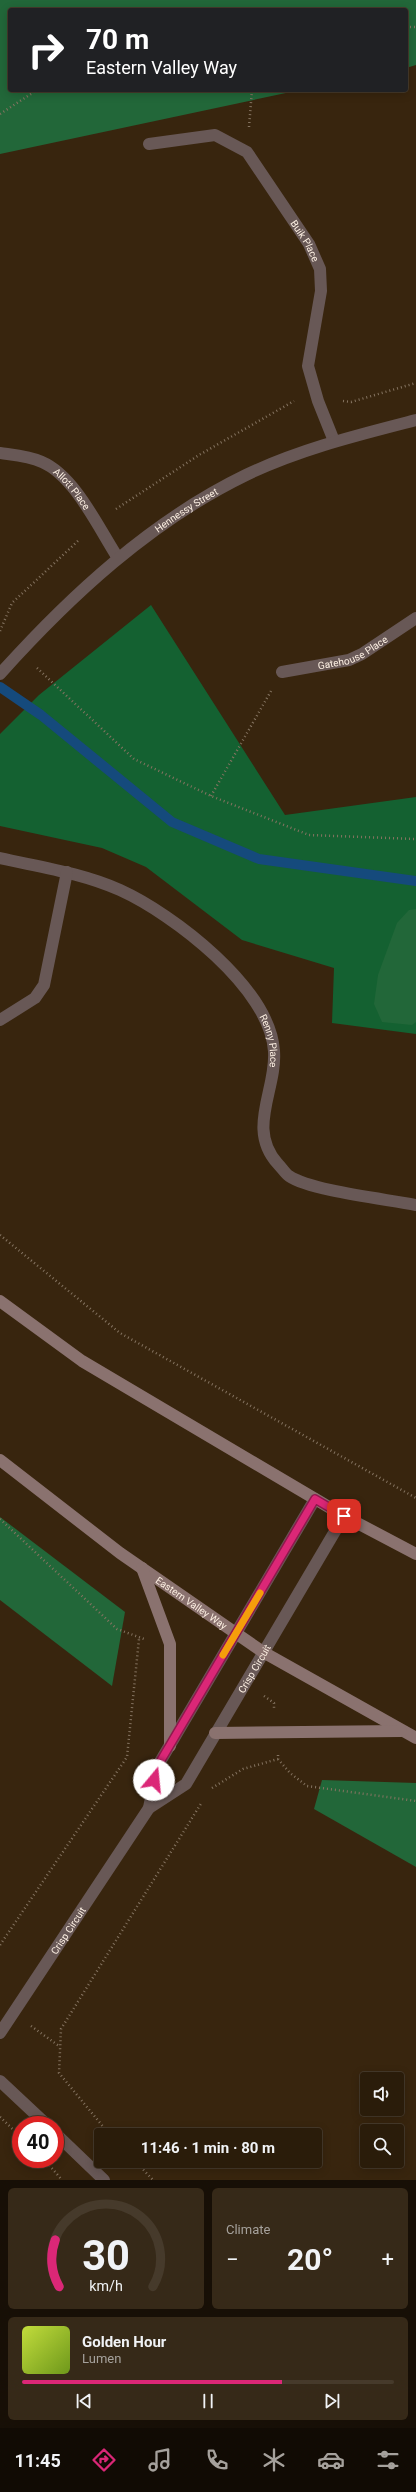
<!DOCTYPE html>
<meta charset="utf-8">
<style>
body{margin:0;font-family:Roboto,sans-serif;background:#362918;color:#f1f3f6;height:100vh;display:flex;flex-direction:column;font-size:15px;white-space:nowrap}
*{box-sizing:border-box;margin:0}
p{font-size:13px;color:#a5a19c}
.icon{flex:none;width:22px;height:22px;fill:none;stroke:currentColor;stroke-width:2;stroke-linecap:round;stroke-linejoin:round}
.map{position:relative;height:2180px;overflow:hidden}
.details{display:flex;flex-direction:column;gap:8px;padding:8px;background:#170f06;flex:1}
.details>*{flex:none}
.hud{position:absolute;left:8px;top:8px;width:400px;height:84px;border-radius:4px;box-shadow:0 2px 10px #0003,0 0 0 1px #463a2b;background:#202124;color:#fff;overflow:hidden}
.controls{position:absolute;left:360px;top:2072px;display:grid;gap:8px}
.controls a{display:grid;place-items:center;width:44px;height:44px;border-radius:4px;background:#2a1c0a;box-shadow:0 2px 10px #0003,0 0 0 1px #463a2b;font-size:20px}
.speed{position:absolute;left:12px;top:2116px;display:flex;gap:8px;font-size:20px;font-weight:700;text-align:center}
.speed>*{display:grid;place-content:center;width:52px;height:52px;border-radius:50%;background:#2a1c0a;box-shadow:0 2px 10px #0003,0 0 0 1px #463a2b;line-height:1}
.speed .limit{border:6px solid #d22;background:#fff;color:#111}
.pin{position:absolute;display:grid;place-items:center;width:34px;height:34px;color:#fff;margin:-17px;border-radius:8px;box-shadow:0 2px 6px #0006}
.me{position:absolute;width:44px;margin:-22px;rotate:17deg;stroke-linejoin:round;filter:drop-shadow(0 0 3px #0008)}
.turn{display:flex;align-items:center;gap:14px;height:84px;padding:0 12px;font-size:18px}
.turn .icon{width:52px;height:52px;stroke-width:2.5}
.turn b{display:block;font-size:28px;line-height:34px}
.big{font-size:30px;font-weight:700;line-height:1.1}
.details .card{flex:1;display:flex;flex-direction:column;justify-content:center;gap:6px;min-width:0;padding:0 14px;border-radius:6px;background:#362918}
.details .dial{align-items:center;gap:0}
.dial svg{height:104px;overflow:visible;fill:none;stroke:#463a2b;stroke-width:7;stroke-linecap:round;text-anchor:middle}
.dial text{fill:#f1f3f6;stroke:none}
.song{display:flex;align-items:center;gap:12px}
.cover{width:48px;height:48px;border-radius:6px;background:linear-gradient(135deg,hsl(70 70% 55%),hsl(80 70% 35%))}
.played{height:4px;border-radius:2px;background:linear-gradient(90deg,#db2777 70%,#463a2b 70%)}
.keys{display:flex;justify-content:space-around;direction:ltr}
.heat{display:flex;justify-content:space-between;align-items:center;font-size:22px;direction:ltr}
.details .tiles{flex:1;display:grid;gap:8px;grid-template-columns:1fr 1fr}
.card:last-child{grid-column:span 2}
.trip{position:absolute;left:94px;top:2128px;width:228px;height:40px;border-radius:4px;background:#2a1c0a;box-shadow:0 2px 10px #0003,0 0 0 1px #463a2b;font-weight:700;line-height:40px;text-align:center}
.dock{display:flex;height:64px;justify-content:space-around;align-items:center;background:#110b04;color:#a5a19c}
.dock .icon{width:28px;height:28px}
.dock .active{color:#db2777}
.dock b{font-size:18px;color:#f1f3f6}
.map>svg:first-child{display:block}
.green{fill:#146131}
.forest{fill:#226739}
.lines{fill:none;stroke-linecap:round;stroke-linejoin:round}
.stream{stroke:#154a7c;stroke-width:10}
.path{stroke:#857461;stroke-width:2.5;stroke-dasharray:1 3;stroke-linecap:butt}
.minor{stroke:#685856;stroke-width:12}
.tertiary{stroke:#685856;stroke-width:12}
.secondary{stroke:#8a726f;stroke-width:12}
.route-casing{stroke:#8e194d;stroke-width:10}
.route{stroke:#db2777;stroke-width:7}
.slow{stroke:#f59e0b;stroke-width:7}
.labels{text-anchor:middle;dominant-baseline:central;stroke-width:4;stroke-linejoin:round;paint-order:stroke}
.street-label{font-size:10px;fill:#fcefe2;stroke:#38250e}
</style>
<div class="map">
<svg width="416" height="2180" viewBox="0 0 416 2180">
<rect width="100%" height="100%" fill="#38250e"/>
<!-- green -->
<path class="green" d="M151,605l134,210 131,-18v237l-84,-11 2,-55 -92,-28 -96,-73 -44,-19 -102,-22v-92l39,-39z"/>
<!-- forest -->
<g class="forest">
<path d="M0,0h416v65l-10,3v-58h-396v80h290l-300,64z"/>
<path d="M416,909v113l-4,3 -30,-3 -8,-18 4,-29 19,-52 12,-13z"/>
<path d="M0,1517l125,95 -13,74 -112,-86z"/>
<path d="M322,1780l94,3v84l-102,-58z"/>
</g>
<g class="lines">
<!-- stream -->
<path class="stream" d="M0,687l41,28 131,107 87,37 157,22"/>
<!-- path -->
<g class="path">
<path d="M406,27h10"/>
<path d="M0,114l37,-24"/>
<path d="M249,127l3,-37"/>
<path d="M343,401l8,1 65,-19"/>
<path d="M116,509l83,-54 95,-54"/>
<path d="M0,631l12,-28 68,-64"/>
<path d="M37,668l97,91 77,37 98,39 107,4"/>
<path d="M211,796l60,-105"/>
<path d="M0,1235l120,98 296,165"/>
<path d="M0,1519l117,110 27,10"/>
<path d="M264,1696l10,7v7"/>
<path d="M278,1755v4l12,14 17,13 109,15"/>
<path d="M212,1788l31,-19 35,-10"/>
<path d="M0,1945l127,-188 12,-118"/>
<path d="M31,2026l28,20"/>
<path d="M0,2117l21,20"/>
<path d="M110,2135l-51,-62 2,-44 141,-227"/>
<path d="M44,2159l18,21"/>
<path d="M135,2161l18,19"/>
</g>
<!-- minor -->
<g class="minor">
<path id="s1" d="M149,144l66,-9 32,17 62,92 11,25 1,22 -13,75 10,35 16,40"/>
<path id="s2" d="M0,453c14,2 29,3 42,9 33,14 57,67 76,96"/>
<path id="s3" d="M282,672l67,-12 13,-6 54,-36"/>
<path id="s4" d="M0,858c40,9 82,15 120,32 53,24 150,98 154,161 3,39 -28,78 4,113 4,4 7,9 11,12 22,15 97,23 127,29"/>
<path d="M0,1020l35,-22 9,-13 23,-113"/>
</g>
<!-- tertiary -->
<g class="tertiary">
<path id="s5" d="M0,674c70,-78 151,-153 246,-199 54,-26 112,-40 170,-55"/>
<path id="s6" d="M149,1808l37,-24 158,-268"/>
<path id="s7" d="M0,2033l149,-225 8,-41 158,-268"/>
<path d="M0,2081l47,44"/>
<path d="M55,2133l49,47"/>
</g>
<!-- secondary -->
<g class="secondary">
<path d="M0,1301l82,60 262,155 72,38"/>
<path id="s8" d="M0,1460l120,93 143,99 153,86"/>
<path d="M142,1568l28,76v102"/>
<path d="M215,1733l186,-2"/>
</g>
</g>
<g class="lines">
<!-- route casing -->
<g class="route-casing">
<path id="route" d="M154,1780l3,-13 158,-268 29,17"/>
</g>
<!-- route -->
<use href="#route" class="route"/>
<!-- slow -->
<path class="slow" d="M223,1655l37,-62"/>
</g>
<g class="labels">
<!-- street labels -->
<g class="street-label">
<text stroke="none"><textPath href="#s1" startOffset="209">Buik Place</textPath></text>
<text stroke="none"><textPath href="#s2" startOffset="84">Allott Place</textPath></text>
<text stroke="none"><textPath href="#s5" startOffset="249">Hennessy Street</textPath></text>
<text stroke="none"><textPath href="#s3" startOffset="74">Gatehouse Place</textPath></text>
<text stroke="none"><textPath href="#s4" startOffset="344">Renny Place</textPath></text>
<text stroke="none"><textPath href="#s8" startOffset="239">Eastern Valley Way</textPath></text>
<text stroke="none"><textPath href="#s6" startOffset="178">Crisp Circuit</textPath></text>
<text stroke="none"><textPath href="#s7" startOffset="123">Crisp Circuit</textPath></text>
</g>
</g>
</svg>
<div class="controls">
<a><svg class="icon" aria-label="sound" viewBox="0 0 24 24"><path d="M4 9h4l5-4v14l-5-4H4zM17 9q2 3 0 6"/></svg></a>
<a><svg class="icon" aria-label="search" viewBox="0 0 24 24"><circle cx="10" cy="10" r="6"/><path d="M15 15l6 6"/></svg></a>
</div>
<div class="speed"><div class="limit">40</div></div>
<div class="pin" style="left:344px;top:1516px;background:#d93025"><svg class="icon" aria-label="arrive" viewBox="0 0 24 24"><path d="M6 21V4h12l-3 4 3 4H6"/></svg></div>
<svg class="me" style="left:154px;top:1780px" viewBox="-20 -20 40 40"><circle r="19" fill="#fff"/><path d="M0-13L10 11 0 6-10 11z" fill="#db2777"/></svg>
<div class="trip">11:46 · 1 min · 80 m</div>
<div class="hud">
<div class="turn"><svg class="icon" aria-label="right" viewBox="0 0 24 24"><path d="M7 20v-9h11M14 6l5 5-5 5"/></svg><div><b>70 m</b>Eastern Valley Way</div></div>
</div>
</div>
<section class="details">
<div class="tiles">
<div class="card dial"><svg viewBox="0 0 100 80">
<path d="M14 69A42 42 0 1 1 86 69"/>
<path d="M14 69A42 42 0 0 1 11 33" stroke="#db2777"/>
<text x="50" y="56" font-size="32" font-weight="700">30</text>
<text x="50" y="72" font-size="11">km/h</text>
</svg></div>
<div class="card"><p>Climate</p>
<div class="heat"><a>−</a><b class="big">20°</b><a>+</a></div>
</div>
<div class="card">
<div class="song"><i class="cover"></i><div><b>Golden Hour</b><p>Lumen</p></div></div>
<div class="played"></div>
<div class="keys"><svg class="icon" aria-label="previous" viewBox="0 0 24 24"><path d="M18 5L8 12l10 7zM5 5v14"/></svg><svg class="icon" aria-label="pause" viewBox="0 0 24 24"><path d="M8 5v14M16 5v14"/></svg><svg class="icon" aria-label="next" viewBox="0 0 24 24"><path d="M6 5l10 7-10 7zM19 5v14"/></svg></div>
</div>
</div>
</section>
<nav class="dock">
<b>11:45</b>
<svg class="icon active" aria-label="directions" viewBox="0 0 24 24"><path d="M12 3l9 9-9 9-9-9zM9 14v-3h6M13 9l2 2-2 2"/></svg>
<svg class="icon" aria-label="music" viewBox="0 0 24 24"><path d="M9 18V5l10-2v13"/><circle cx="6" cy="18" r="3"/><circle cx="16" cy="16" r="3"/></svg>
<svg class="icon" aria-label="phone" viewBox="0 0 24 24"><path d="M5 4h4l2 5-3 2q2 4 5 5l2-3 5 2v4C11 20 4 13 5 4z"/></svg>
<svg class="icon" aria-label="climate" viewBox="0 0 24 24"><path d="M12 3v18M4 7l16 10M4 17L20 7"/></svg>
<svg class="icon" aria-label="car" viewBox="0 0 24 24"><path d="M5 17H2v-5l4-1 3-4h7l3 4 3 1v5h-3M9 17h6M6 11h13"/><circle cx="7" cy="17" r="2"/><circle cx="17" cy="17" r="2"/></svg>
<svg class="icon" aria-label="filters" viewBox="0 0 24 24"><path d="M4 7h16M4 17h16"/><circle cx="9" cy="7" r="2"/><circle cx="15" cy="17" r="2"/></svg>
</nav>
